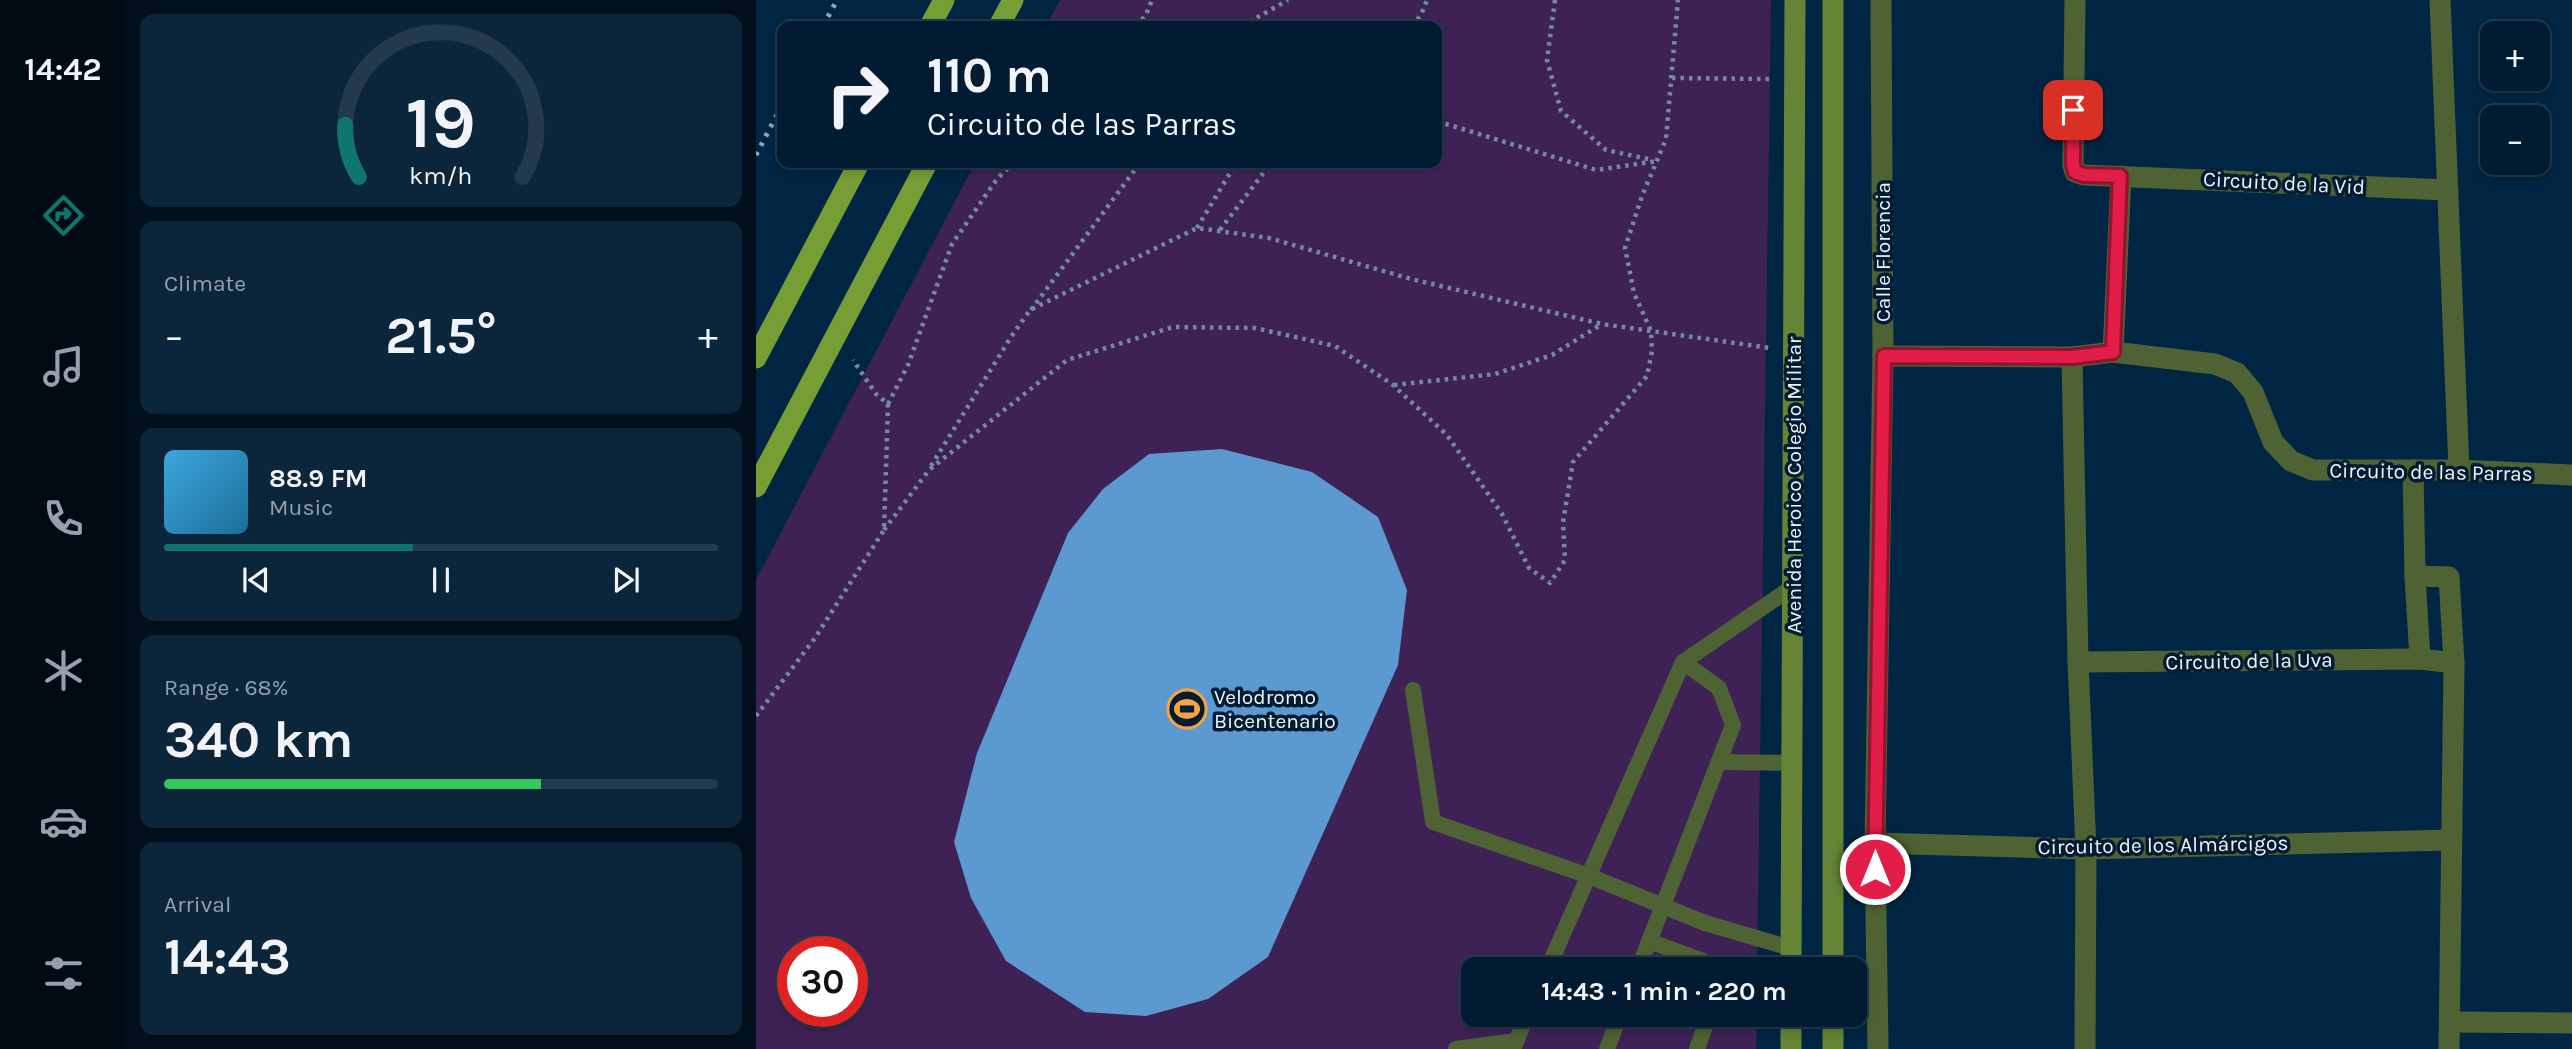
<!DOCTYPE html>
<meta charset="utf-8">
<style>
body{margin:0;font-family:Karla,sans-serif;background:#0b253a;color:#f1f3f6;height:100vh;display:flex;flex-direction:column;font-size:26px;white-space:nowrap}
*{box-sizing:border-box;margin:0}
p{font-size:23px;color:#96a1ac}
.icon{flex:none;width:38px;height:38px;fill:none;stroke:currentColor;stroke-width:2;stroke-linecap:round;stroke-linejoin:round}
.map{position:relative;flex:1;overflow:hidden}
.side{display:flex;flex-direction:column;gap:14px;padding:14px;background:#010f1c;width:630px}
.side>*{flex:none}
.hud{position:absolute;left:21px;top:21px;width:665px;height:147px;border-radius:14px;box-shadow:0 4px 10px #0003,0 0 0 2px #233a4d;background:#011c32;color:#f1f3f6;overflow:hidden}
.controls{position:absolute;left:1724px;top:21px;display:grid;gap:14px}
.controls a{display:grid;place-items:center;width:70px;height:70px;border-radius:14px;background:#011c32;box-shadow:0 4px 10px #0003,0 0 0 2px #233a4d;font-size:35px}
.speed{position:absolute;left:21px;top:936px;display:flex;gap:14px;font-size:35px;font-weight:700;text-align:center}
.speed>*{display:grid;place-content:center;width:91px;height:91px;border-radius:50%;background:#011c32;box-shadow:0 4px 10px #0003,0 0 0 2px #233a4d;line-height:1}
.speed .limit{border:10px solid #d22;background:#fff;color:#111}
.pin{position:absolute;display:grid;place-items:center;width:60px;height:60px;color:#fff;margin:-30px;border-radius:14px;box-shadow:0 4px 10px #0006}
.me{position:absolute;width:77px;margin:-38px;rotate:0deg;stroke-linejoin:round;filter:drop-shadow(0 0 5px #0008)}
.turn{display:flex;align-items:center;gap:24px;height:147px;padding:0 35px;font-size:32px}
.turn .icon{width:91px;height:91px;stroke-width:2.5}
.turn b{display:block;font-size:49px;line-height:60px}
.big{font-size:52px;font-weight:700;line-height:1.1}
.side .tile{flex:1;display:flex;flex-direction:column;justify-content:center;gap:10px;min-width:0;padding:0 24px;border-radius:14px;background:#0b253a}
.side .dial{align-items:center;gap:0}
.dial svg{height:182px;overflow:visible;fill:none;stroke:#233a4d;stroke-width:7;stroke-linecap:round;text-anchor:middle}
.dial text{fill:#f1f3f6;stroke:none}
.song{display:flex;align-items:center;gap:21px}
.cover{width:84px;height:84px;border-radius:10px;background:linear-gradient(135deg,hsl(200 70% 55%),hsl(200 70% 35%))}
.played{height:7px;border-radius:4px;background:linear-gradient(90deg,#0f766e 45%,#233a4d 45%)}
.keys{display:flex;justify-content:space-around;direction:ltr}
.heat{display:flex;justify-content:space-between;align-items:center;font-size:38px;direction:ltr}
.charge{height:10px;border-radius:5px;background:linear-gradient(90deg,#34c759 68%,#233a4d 0)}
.trip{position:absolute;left:705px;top:957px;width:406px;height:70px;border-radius:14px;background:#011c32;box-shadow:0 4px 10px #0003,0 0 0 2px #233a4d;font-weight:700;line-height:70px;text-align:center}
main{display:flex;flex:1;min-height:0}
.menu{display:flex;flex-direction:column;width:126px;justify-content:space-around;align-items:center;background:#000b14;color:#96a1ac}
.menu .icon{width:49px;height:49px}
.menu .active{color:#0f766e}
.menu b{font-size:32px;color:#f1f3f6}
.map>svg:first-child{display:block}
.green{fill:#3e2255;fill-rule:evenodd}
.building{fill:#5b99d0}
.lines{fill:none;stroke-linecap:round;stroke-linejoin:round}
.path{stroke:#738b9e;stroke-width:4.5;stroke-dasharray:3.5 5;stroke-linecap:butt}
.lane{stroke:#4e6233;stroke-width:16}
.street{stroke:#4e6233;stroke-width:21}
.secondary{stroke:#658435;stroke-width:21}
.primary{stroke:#779e35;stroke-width:21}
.rail{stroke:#92a6b7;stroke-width:5;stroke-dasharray:3.5 7;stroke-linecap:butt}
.route-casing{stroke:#92132f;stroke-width:18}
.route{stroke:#e11d48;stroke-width:12}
.labels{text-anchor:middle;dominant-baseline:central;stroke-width:7;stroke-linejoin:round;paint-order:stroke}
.street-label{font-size:21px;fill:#ebf5ff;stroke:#041c31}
.poi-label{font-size:21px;fill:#ebf5ff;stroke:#041c31;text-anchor:start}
</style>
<main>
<nav class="menu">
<b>14:42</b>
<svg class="icon active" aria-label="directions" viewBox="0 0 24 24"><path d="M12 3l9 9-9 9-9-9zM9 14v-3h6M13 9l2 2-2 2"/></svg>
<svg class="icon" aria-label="music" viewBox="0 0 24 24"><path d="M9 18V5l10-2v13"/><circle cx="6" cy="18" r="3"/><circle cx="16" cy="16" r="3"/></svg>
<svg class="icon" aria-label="phone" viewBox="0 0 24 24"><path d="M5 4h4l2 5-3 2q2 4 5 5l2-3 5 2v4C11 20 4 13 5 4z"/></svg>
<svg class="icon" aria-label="climate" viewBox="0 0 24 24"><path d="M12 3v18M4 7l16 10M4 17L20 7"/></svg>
<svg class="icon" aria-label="car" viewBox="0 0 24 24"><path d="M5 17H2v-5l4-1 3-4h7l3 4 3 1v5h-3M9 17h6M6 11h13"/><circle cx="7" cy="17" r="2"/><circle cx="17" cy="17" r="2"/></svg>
<svg class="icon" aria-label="filters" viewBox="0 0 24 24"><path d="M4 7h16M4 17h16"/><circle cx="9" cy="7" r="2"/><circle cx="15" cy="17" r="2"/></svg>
</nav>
<section class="side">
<div class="tile dial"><svg viewBox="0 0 100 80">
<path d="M14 69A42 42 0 1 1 86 69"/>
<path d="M14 69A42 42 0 0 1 8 46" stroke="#0f766e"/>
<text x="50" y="56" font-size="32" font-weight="700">19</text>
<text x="50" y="72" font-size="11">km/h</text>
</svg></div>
<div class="tile"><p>Climate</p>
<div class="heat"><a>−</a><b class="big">21.5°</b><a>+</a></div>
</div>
<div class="tile">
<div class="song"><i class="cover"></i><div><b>88.9 FM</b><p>Music</p></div></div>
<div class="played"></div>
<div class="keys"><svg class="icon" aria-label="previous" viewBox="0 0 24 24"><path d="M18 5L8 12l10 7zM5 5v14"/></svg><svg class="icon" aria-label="pause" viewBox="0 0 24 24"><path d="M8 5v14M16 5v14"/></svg><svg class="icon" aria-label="next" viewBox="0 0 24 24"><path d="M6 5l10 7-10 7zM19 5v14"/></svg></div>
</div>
<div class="tile"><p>Range · 68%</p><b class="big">340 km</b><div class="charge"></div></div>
<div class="tile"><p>Arrival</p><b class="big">14:43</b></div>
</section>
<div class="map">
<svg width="1816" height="1049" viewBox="0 0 1816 1049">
<rect width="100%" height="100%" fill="#012643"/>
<!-- green -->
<path class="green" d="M304,0h711l-14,969 -283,1v45h283l-1,34h-1000v-469l219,-417h462v-137h-391zM37,952h59v60h-59z"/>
<!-- building -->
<path class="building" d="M466,449l90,23 66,45 29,73 -9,75 -130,292 -60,42 -62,17 -61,-4 -79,-51 -35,-63 -17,-56 23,-89 91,-220 35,-44 46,-35z"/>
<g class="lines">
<!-- path -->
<g class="path">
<path d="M799,0l-8,60 14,51 45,39 47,10"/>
<path d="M380,26l10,-11 6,-15"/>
<path d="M486,26l46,-26"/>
<path d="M656,26l9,-11 6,-15"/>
<path d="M916,78l97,1"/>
<path d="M681,123h6l153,47 61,-9"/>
<path d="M441,228l39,-65"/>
<path d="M464,230l51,-67"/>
<path d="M275,310l109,-147"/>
<path d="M638,385l101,-11 57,-19 50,-31"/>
<path d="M132,404l20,-39 44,-121 45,-65 16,-16"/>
<path d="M175,466l80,-129 19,-27 167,-82 72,10 142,41 191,45 168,24"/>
<path d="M128,530l45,-60 138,-110 106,-33 82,1 80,18 58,39 54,50 55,79 27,54 21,15 15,-23 -2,-38 10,-60 74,-86 5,-25 -1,-20 -17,-38 -9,-45 17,-52 24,-57 12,-139"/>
<path d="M0,716l59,-78 69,-108 4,-126 -12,-10 -23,-34"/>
</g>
<!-- lane -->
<g class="lane">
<path d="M657,690l20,132 156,54 116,47 86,25"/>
<path d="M963,762l74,1"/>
<path d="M893,941l54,20 5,9"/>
<path d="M791,970l136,-308 111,-76"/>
<path d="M882,970l95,-245 -14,-37 -36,-26"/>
<path d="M700,1049l59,-8"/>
<path d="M757,1049l14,-34"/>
<path d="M851,1049l13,-34"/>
<path d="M941,1049l12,-34"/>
</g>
<!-- street -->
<g class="street">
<path d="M1319,0l-2,165 2,7 9,3 364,15"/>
<path d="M1684,0l19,470"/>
<path d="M1357,352l8,-176"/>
<path d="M1127,356l189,1 41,-5 102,12 22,9 16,19 20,50 18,19 22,9h146l113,5"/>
<path d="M1316,357l6,305 8,187 -1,200"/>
<path d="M1657,470l2,106 5,83"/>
<path d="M1659,576l34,1 5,86 -5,386"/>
<path d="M1322,662l342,-3 34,4"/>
<path d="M1119,843l211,6 365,-9"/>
<path d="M1694,1022l122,1"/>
<path d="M1122,1049l-3,-206 8,-487 -2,-356"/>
</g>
<!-- secondary -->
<g class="secondary">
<path d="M1035,970l4,-970"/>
<path d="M1077,970v-970"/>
<path d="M1035,1049v-34"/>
<path d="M1077,1049v-34"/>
</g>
<!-- primary -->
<g class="primary">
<path d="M174,26l14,-26"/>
<path d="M243,26l14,-26"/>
<path d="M0,358l103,-195"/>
<path d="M0,487l171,-324"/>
</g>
<!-- rail -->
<g class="rail">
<path d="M67,26l14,-26"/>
<path d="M0,155l26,-50"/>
</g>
</g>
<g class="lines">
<!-- route casing -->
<g class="route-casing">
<path id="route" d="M1119,869l9,-513 188,1 41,-5 7,-176 -36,-1 -9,-3 -2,-7v-55"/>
</g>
<!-- route -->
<use href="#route" class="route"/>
</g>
<!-- icons -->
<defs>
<g id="stadium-ring" transform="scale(2.0125)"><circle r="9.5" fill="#041c31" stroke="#f4a443" stroke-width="1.5"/><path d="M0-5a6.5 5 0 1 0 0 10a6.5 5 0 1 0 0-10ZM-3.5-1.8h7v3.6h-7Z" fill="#f4a443"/></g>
</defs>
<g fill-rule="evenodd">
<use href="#stadium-ring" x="431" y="709"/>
</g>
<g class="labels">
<!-- street labels -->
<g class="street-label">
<text transform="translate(1528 183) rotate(3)">Circuito de la Vid</text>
<text transform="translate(1127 252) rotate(-90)">Calle Florencia</text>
<text transform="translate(1675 472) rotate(1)">Circuito de las Parras</text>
<text transform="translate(1038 485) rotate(-90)">Avenida Heroico Colegio Militar</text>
<text transform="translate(1493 661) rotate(-1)">Circuito de la Uva</text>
<text transform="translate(1407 845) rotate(-1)">Circuito de los Almárcigos</text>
</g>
<!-- poi labels -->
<g class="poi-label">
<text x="458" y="697">Velodromo<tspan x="458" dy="24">Bicentenario</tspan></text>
</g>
</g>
</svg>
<div class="controls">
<a>+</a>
<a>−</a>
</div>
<div class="speed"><div class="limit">30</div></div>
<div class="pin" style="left:1317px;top:110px;background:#d93025"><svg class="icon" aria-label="arrive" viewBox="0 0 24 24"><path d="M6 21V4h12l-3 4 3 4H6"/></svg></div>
<svg class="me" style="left:1119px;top:869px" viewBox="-20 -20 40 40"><circle r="17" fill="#e11d48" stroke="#fff" stroke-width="3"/><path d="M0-11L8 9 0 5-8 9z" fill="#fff"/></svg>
<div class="trip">14:43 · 1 min · 220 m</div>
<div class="hud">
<div class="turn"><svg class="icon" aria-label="right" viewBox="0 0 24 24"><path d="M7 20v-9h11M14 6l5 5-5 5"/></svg><div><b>110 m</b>Circuito de las Parras</div></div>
</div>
</div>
</main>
